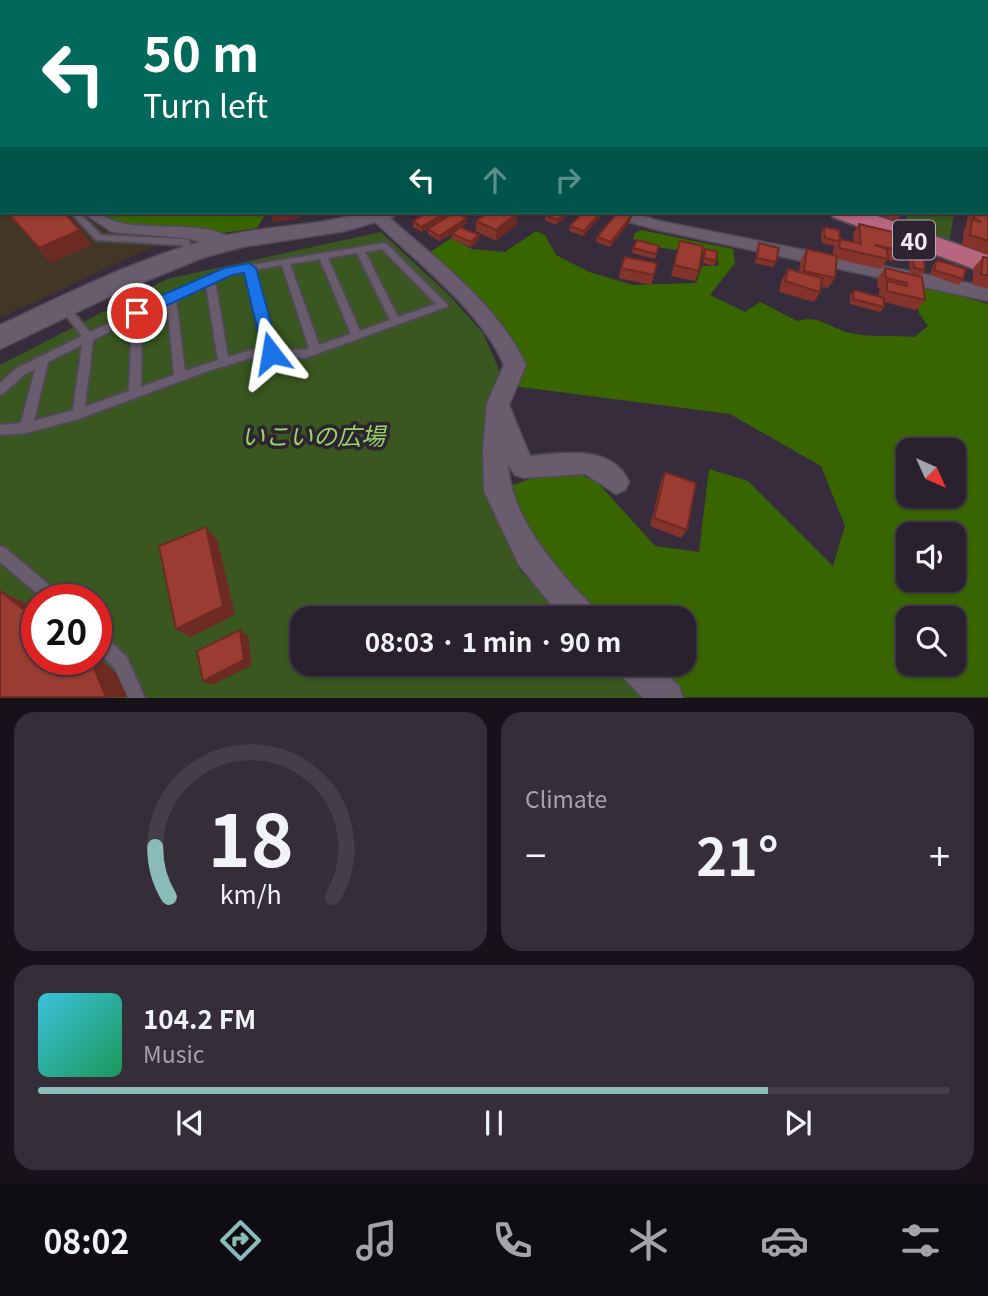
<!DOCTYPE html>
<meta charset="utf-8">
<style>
body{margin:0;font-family:Georgia,"Noto Sans JP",serif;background:#352e39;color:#f1f3f6;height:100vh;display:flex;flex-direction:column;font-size:26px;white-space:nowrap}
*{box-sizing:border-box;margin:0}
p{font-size:23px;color:#a5a3aa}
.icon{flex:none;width:38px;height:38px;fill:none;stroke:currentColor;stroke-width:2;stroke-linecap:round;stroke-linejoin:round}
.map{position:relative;height:698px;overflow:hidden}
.side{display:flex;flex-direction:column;gap:14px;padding:14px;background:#171219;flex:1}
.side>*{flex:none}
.banner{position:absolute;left:0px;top:0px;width:989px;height:214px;box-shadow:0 2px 5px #0004,0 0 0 2px #453e49;background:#00695c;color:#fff;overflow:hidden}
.needle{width:46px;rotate:135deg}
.buttons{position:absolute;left:896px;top:438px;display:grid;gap:14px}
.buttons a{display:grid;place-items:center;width:70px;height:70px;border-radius:14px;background:#29212d;box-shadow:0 2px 5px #0004,0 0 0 2px #453e49;font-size:35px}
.speed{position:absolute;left:21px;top:584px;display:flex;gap:14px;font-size:35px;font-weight:700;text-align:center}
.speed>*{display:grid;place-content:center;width:91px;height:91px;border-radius:50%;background:#29212d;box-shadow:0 2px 5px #0004,0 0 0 2px #453e49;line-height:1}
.speed .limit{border:10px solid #d22;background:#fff;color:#111}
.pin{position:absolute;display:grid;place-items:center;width:60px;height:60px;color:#fff;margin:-30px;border:4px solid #fff;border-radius:50%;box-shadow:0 2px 7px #0007}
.me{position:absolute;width:77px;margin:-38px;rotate:346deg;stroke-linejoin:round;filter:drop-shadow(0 0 5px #0008)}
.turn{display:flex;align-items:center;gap:24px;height:147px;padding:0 28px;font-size:32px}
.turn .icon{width:91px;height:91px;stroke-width:2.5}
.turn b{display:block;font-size:49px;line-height:60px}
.lanes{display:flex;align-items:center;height:66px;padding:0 28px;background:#0003;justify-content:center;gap:35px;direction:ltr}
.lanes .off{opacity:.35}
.big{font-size:52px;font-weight:700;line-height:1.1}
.side .tile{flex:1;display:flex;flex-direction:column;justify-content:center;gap:10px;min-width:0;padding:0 24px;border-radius:21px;background:#352e39}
.side .dial{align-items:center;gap:0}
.dial svg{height:182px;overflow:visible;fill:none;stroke:#453e49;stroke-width:7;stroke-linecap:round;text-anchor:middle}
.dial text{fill:#f1f3f6;stroke:none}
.song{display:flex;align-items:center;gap:21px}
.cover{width:84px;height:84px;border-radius:10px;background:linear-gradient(135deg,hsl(190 70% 55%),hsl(150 70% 35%))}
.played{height:7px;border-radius:4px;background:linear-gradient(90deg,#8bbbb9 80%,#453e49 80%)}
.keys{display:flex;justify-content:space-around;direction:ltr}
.heat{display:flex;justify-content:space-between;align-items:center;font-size:38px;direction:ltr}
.side .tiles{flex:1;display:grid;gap:14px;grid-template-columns:1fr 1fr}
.tile:last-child{grid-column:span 2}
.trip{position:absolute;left:290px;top:606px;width:406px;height:70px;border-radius:21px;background:#29212d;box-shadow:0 2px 5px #0004,0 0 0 2px #453e49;font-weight:700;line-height:70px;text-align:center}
.tab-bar{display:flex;height:112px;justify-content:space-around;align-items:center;background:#100d12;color:#a5a3aa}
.tab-bar .icon{width:49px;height:49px}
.tab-bar .selected{color:#8bbbb9}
.tab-bar b{font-size:32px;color:#f1f3f6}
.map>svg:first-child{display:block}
.industrial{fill:#423727}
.green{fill:#39571f;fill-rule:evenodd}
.forest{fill:#386500;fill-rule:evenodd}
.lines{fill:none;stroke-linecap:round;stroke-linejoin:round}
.lane-casing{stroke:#514956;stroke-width:4}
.street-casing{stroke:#514956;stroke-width:3}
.secondary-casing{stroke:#514956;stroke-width:3}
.primary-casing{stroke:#514956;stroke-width:4}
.lane{fill:#685c6d;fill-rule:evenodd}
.street{fill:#685c6d;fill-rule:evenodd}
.secondary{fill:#685c6d;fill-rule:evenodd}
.primary{fill:#b76680;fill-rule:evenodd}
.wall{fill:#84342b}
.shaded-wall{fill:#6c2a23}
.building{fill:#9a3c32;stroke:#6c2a23;stroke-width:2}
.route{fill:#1a73e8;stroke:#114b97;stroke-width:2}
.labels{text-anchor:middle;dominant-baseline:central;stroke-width:7;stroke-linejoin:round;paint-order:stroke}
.shield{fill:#2d2331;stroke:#b8b0bb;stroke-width:2}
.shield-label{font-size:23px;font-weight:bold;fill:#f3ecf6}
.park-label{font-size:24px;font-style:italic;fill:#96d564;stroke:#2d2331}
</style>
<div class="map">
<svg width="988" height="698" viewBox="0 0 988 698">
<rect width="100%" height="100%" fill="#372c3c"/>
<!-- industrial -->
<path class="industrial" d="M0,101l2,111h83l21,19 50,6 38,-3 -40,12 -154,72z"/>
<!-- green -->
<g class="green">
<path d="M908,212h46l-5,32 -46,-18z"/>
<path d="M381,232l68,63 34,38 18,41 -3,76 21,119 48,49h-264v45h308l34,35h-645v-333l167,-86zM37,600h59v60h-59z"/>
</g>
<!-- forest -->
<g class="forest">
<path d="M93,212h174l-10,16 -48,7 -97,-8z"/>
<path d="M641,230l92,19 2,14 -25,32 35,17 15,-10 37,19c21,-6 30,5 49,11 20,6 47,3 68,5l14,-11 -9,-13 -6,-30 75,21v393h-314l-38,-34h48v-45h-99l-88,-127 66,-24 34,15 58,64 44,6 10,-83 39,12 85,85 12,-40 -24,-60 -91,-52 -217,-28 -9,-45 -75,-88 22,-15 21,11 33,3 31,-21 9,4 11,20 33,17 44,13 63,-2 6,-17h17l-2,-11 -55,-7 -29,-9 2,-6zM908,450h46v45h-46zM908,534h46v45h-46zM908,618h46v45h-46z"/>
</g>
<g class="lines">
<!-- lane casing -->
<g class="lane-casing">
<g id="lane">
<rect x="0" y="144" width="2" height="4"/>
<path d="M70,212h8l23,23 84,4 3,1 7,13 -4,3 -3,-1 -6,-10 -86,-5z"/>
<path d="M384,243l3,1 61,61 -2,2 -141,51 -47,-2 -50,15 -130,48 -52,14 -26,2v-10l21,-2 14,-54 -10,5 -21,19 -4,2v-12l17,-15 65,-32 -21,-27 -2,-2 2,-2h6l23,27 136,-63zM382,249l54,55 -38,13 -33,-65zM357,253l33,67 -30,11 -32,-73zM320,259l31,75 -32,11 -29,-81zM282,265l27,83 -4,2 -30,-1 -21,-79zM245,271l20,77h-7l-30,9 -13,-76 16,-7zM206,285l12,75 -33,11 -9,-72zM167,303l7,72 -33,12 1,-72zM132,320l-3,71 -44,16 8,-67zM82,345l-9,65 -39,11 14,-59z"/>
<path d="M0,546l5,2 56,47 2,5h-18l-45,-38z"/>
<path d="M96,630l5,3 26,24 18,41h-17l-13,-29 -19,-20z"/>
</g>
</g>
<!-- street casing -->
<g class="street-casing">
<g id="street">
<rect x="987" y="115" width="1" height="8"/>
<rect x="987" y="160" width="1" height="11"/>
<rect x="987" y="200" width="1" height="11"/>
<path d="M82,212c22,-1 19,5 35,10 29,9 99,-3 119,21l-9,5 -43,-10 -72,-6z"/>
<path d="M371,212h12c51,46 113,89 143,153l-17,40 21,51c33,-3 82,-12 99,26l-4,8 -9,4 -31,-20 -61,4 -9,-3 -7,-11c3,47 34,86 63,120 10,12 22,19 28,34h-37l-43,-53 -35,-74 -1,-42 4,-46 17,-38c-24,-56 -89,-104 -133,-147l-2,-3z"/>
<path d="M610,212h22l27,9 329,66v14l-330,-71 -33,-9z"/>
<path d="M615,663h39l25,23 4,12h-40l-23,-24z"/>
</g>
</g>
<!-- secondary casing -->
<g class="secondary-casing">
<path id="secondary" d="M363,212h34l-4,5 -48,14 -103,16 -40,11 -83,34 -119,57v-24c71,-33 143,-70 220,-88 47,-12 97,-10 143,-25z"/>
</g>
<!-- primary casing -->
<g class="primary-casing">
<path id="primary" d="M829,212h37l122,43v19l-155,-57z"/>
</g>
<!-- lane -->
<use href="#lane" class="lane"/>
<!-- street -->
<use href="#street" class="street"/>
<!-- secondary -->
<use href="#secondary" class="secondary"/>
<!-- primary -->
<use href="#primary" class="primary"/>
</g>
<!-- wall -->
<g class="wall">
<path d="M988,207v48l-26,-10 2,-16 2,-3 2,-12 2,-2h17z"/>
<path d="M7,212l73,18 11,15 -40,18z"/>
<path d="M429,212h21l1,3 -29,17 -9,-5v-6z"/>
<path d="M530,212h16l-7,5z"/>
<path d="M549,212h23l-16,13 -11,-5v-5z"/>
<path d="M583,212h22l-22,24 -14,-5 1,-5z"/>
<path d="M878,212h25l-6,9 -20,-6z"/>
<path d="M631,220l-21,27 -14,-5 1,-5z"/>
<path d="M476,221l41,3 -21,17 -20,-10z"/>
<path d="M467,223l-6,4 18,13 -8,7 -19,-8v-5l4,-3 -16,10 -12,-7v-5z"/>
<path d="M859,224l43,14 13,10 -4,5 -9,-2 -8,10 -7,-1 -6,9 -44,-10 -2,19 -7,10 -7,-1 -1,5 -6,10 -35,-10 3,-13 6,-10 11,3 2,-13 6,-10 26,6v-6l2,-3 -13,-3 -1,-11 3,-5 16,12 14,3 -1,-8z"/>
<path d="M680,241l19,30 -4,10 -24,-5z"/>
<path d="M759,243l17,19 -3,5 -18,-4 2,-14z"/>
<path d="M659,246l-4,13 -23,-6 1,-5z"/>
<path d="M705,249l11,12 -2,5 -11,-3z"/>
<path d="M913,251l12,19 -4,6 -11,-3 -1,-17z"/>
<path d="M983,257l5,1v31l-16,-5 2,-17z"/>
<path d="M937,260l26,19 -4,6 -29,-10 3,-10z"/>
<path d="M621,268l33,7 -3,10 -32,-7z"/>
<path d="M885,268l37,9 3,23 -9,10 -32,-8v5l-4,5 -30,-8v-9l4,-5 25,7v-6l2,-2 -3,-1 -1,-9z"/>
<path d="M665,472l22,58 -6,8 -31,-12 11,-45z"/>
</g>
<!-- shaded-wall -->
<g class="shaded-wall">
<path d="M0,194h2v18h3l-5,2z"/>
<path d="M270,212h31v6l-28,4z"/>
<path d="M447,212h3l1,3 -29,17 -1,-5z"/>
<path d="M539,212h7l-7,5z"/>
<path d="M567,212h5l-16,13 1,-5z"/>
<path d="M601,212h4l-22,24 1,-5z"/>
<path d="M517,213v11l-21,17v-11z"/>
<path d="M632,215l-1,5 -21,27 1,-5z"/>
<path d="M467,218v5l-27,18 -1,-5z"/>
<path d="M80,230l11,15 -40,18 -12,-15z"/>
<path d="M479,235v5l-8,7v-5z"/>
<path d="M206,527l11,12 18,76 -44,22 -15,-8z"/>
<path d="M0,591l28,13 9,7v9z"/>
<path d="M240,630l8,6 4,29 -40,20 -9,-4z"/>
<path d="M96,657l20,16 11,24h-21l-19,-37h9z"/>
</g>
<!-- building -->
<g class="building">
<path d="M0,146l2,2v46h-2z"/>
<path d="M987,207h1v34l-18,-6 2,-16 9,3 -7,-4 1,-6h12z"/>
<path d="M7,212h56l17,18 -41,18z"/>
<path d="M429,212h18l-26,15 -8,-6z"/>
<path d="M455,212l12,6 -28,18 -11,-7z"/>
<path d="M488,212h25l4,1 -21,17 -20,-9z"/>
<path d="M549,212h18l-10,8 -12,-5z"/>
<path d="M583,212h18l-17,19 -14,-5z"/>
<path d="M618,212h4l10,3 -21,27 -14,-5z"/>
<path d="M859,224l42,10 1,7 -9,-2v4l8,2 1,6 -27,-6 12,4 1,10 -49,-11 1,-9 21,5z"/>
<path d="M460,227l19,8 -8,7 -19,-8z"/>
<path d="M824,227l15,3 1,11v-2l-2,2 -13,-3z"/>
<path d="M903,237l12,3v8l-13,-3z"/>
<path d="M637,240l22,6 -3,8 -23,-6z"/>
<path d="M680,241l23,5 -4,25 -25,-6z"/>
<path d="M759,243l20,5 -3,14 -19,-4z"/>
<path d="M705,249l12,2 -1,10 -12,-3z"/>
<path d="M807,249l30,7 -2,22 -31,-7z"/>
<path d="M913,251l10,2 2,17 -11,-2z"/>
<path d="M625,257l32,6 -3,12 -33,-7z"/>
<path d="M983,257l5,1v18l-7,-2z"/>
<path d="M937,260l29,9 -3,10 -29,-9z"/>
<path d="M885,268l37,9 3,23 -38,-9v-10l20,5v-3l-21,-5z"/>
<path d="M788,269l34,9 -2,14 -35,-11z"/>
<path d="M854,290l30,8v9l-31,-8z"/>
<path d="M665,472l31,11 -9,47 -33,-12z"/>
<path d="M206,527l17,79 -47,23 -17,-83z"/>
<path d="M0,591l37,29v40h50l5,3 14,34h-106z"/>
<path d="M240,630l4,30 -41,21 -6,-30z"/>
</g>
<!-- sky -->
<linearGradient id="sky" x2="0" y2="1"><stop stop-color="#1e1821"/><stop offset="0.51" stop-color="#4d4b61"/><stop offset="1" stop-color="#4d4b61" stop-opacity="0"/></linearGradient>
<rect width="988" height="199" fill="url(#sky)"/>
<!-- route -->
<path class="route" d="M249,263l7,5 23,85 -2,4h-12l-2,-4 -19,-80 -12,2 -90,42h-11l-2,-4 2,-4 93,-41z"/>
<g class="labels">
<!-- shield labels -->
<rect class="shield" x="893" y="220.5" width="42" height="39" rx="5"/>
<g class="shield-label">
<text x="914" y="240">40</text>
</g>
<!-- park labels -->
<g class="park-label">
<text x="313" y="434">いこいの広場</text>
</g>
</g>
</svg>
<div class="buttons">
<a><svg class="needle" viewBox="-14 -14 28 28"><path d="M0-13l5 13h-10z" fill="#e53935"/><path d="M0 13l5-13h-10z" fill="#a5a3aa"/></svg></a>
<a><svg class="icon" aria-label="sound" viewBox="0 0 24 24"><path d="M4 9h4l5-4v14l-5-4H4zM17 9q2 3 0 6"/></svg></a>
<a><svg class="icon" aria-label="search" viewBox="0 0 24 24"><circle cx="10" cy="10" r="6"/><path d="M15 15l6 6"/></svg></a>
</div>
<div class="speed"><div class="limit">20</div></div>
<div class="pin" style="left:137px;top:313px;background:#d93025"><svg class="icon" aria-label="arrive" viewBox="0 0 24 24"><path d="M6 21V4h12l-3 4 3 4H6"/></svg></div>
<svg class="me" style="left:271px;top:353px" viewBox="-20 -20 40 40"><path d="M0-17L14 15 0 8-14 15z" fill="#1a73e8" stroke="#fff" stroke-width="4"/></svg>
<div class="trip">08:03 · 1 min · 90 m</div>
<div class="banner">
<div class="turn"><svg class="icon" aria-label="left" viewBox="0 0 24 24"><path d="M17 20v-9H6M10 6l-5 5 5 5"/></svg><div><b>50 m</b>Turn left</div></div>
<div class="lanes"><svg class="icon" aria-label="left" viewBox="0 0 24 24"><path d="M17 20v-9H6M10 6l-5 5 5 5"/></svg><svg class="icon off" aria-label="ahead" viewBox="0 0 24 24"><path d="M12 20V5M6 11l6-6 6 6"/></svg><svg class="icon off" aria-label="right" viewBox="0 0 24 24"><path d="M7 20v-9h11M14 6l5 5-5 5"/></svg></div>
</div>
</div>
<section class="side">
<div class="tiles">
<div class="tile dial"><svg viewBox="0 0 100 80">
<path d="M14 69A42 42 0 1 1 86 69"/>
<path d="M14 69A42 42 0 0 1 8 47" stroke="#8bbbb9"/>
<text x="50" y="56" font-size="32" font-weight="700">18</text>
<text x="50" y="72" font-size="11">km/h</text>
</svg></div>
<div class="tile"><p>Climate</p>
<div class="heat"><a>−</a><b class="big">21°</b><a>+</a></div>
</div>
<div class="tile">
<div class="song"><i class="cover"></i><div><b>104.2 FM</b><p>Music</p></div></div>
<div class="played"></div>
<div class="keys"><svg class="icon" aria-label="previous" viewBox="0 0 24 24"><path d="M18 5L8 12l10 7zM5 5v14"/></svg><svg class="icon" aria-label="pause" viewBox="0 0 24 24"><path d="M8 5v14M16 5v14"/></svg><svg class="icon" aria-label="next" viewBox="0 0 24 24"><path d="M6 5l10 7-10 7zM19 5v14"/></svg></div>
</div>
</div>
</section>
<nav class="tab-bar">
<b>08:02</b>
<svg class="icon selected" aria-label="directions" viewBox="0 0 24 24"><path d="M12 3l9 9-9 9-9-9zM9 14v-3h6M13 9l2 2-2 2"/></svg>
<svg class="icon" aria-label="music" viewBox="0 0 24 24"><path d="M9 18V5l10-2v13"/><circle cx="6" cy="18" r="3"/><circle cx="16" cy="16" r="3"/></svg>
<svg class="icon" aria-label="phone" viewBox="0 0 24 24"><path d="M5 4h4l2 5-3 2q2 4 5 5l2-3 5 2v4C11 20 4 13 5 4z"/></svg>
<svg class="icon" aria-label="climate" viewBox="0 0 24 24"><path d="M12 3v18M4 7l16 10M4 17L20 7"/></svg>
<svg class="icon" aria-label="car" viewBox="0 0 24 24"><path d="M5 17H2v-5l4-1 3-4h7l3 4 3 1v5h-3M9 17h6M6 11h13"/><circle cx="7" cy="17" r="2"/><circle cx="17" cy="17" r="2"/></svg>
<svg class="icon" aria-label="filters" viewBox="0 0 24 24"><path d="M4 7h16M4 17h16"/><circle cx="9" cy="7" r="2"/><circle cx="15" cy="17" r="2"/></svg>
</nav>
